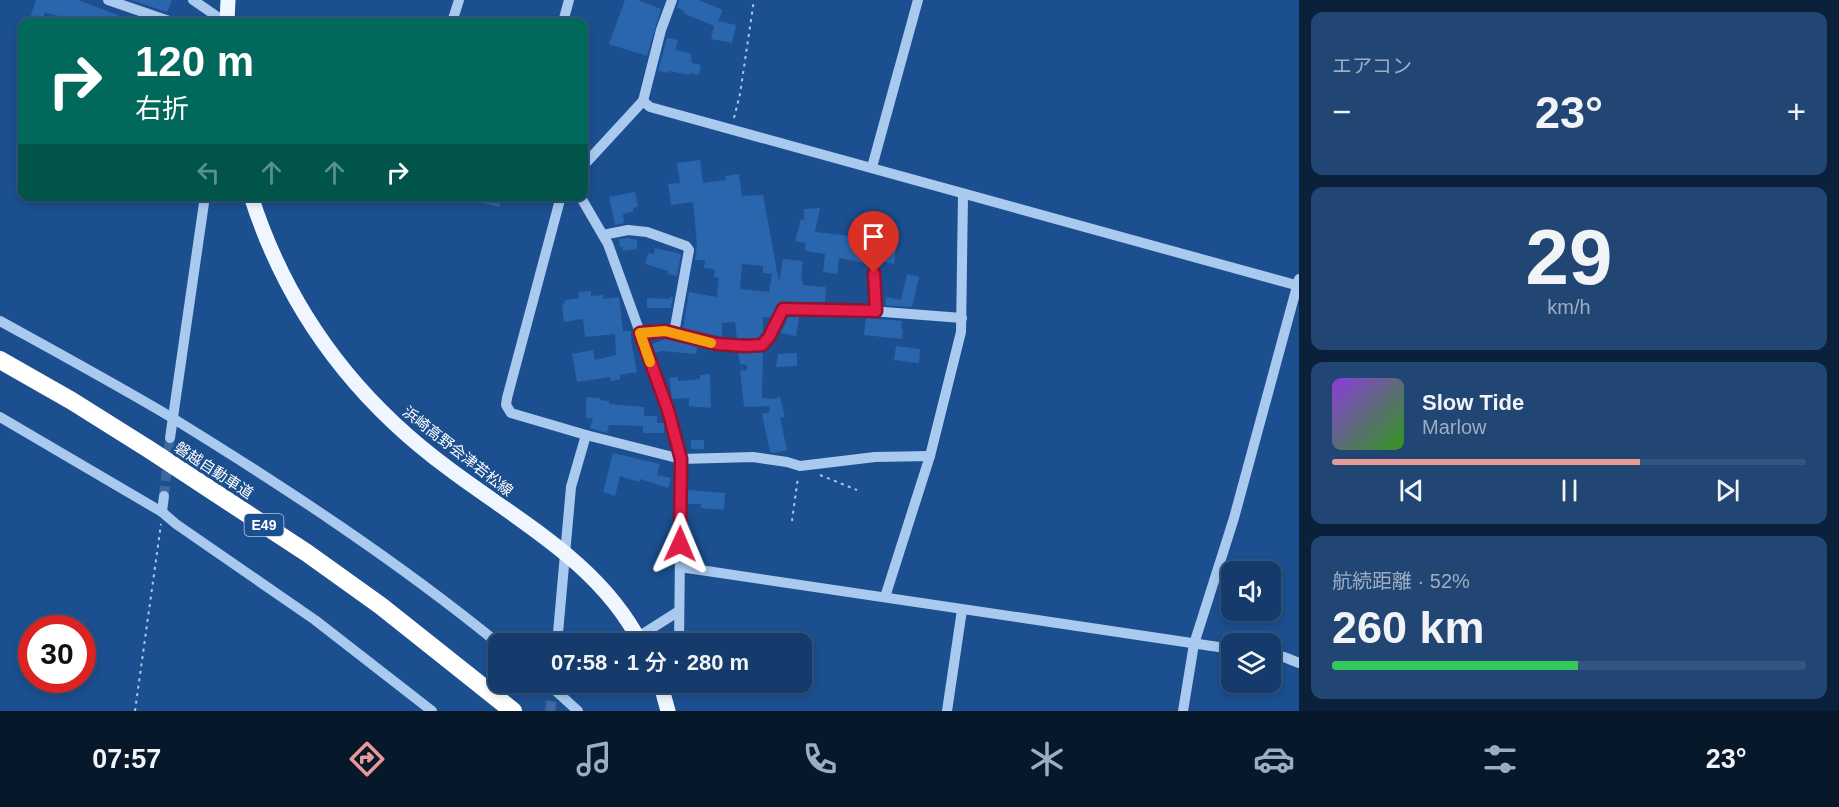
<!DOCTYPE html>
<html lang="ja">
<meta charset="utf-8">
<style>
body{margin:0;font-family:Helvetica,"Noto Sans JP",sans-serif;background:#214673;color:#f1f3f6;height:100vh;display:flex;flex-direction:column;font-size:22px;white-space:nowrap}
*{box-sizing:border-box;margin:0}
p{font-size:20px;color:#9dadc1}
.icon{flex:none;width:33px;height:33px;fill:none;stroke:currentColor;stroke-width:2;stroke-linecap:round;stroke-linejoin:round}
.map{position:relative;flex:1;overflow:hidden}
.side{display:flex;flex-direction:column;gap:12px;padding:12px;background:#0b203b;width:540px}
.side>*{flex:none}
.top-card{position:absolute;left:18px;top:18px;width:570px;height:183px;border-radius:12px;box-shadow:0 3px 9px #0003,0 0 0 2px #33557e;background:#00695c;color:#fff;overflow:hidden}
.tools{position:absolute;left:1221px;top:561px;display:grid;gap:12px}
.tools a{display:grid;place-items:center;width:60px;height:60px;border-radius:12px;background:#143b6b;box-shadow:0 3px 9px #0003,0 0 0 2px #33557e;font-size:30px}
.speed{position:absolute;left:18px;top:615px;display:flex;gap:12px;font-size:30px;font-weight:700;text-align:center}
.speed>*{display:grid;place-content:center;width:78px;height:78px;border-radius:50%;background:#143b6b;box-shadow:0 3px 9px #0003,0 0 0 2px #33557e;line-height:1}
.speed .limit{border:9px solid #d22;background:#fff;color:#111}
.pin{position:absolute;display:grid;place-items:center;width:51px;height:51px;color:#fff;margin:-62px -26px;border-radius:50% 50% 50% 0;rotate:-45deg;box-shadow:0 0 6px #0007}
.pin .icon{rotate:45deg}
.me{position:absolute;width:66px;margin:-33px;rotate:1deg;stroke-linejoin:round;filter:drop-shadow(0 0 4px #0008)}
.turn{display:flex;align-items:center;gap:21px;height:126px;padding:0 18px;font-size:27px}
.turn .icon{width:78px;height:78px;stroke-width:2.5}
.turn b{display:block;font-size:42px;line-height:51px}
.lanes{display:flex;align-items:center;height:57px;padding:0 18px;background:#0003;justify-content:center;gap:30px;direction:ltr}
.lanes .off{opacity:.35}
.big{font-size:45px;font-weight:600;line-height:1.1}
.side .card{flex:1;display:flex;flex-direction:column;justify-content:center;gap:9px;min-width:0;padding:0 21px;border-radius:12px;background:#214673}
.side .dial{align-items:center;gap:0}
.dial b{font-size:78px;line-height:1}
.song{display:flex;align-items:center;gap:18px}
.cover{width:72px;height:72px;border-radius:9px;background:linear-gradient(135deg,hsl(270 70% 55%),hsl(110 70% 35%))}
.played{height:6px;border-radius:3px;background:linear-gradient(90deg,#e69b98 65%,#33557e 65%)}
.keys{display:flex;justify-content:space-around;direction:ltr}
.heat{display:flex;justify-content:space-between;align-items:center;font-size:33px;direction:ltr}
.charge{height:9px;border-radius:4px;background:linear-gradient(90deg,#34c759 52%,#33557e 0)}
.trip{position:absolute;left:488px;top:633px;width:324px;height:60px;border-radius:12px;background:#143b6b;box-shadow:0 3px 9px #0003,0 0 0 2px #33557e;font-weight:600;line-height:60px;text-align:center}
.tabs{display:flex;height:96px;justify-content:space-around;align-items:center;background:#08182b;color:#9dadc1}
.tabs .icon{width:42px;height:42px}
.tabs .on{color:#e69b98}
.tabs b{font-size:27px;color:#f1f3f6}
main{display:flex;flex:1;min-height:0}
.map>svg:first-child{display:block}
.building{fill:#2a66ad;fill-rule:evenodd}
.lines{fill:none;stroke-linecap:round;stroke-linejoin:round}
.minor-tunnel{stroke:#3d69a0;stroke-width:10;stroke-dasharray:10 5;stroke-linecap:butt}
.path{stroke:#a9c9ee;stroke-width:2;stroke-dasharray:3 4.5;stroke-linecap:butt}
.minor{stroke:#a9c9ee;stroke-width:10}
.major{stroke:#f0f6ff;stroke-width:15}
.highway{stroke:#fff;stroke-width:18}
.route-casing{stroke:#92132f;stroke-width:15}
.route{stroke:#e11d48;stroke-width:10}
.slow{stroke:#f59e0b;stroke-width:10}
.labels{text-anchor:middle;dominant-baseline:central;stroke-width:6;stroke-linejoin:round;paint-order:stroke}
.shield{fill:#1b4f8f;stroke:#bbcadd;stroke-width:1.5}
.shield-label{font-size:14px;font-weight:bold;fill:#fff}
.street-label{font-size:15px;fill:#fff;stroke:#1b4f8f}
</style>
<main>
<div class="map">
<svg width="1299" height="711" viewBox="0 0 1299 711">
<rect width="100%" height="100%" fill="#1b4f8f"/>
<!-- building -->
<g class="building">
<path d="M36,0h42l58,22h-61l-30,-10 -3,10h-11l2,-3 -3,-1z"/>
<path d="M131,0h41l-5,12z"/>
<path d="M625,0h13l23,9 -14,47 -38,-12z"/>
<path d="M679,0h20l24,10 -5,11 18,4 -4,18 -21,-4 3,-13 -31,-13 2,-2 -8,-3z"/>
<path d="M667,38l11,2 -3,10 15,3 2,10 9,2 -2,10 -9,-2 -1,2 -20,-4 -1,2 -10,-2z"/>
<path d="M700,160l3,23 23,-3 -1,-4 14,-2 3,22 21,-1 16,87 4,-23 20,2 -2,20h2v4l23,2 -1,15h-45l-9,15h-8v15l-5,6h-21l-2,-16 -13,1v14l-39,-9 6,-36 28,5 2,-19 -5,-1 1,-8 -11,-1 1,-8h-10l2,-15 -4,-43 -22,3 -3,-21 12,-1 -3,-20zM742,264l21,2v7l9,1 -3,18 -29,-3z"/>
<path d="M635,192l3,15 -5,1 1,3 -11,3 1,9 -9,2 -6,-28z"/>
<path d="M472,196h30l-3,11 -28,-7z"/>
<path d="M820,208l-5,24 44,5v5l21,4 3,-16 9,2 -2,15 6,1 -2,16 -13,-3 -1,5 -41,-8 -2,16 -14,-2 2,-18 -20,-3 1,-8 -11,-2 6,-22 3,1v-11z"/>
<path d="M628,238l9,2v9l-14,2v-4h-3l-1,-8z"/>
<path d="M655,248l26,6 -4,22 -10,-2 1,-3 -23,-7 3,-11 6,1z"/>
<path d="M907,274l12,3 -7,30 -27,-2 1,-8 15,3z"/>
<path d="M591,291v5l12,-1v4l16,-2 4,34h8v10l6,31 -17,3v4l-9,2 -1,-4 -33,5 -5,-28 21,-4 2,10 21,-5 -1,-21 -30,3 -2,-18 -19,3 -2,-18 3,-1v-3l14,-2 -1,-6z"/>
<path d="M670,297h3l-2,11h-24v-10l23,1z"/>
<path d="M788,317h11l-3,19 -15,-3z"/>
<path d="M866,318l36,3 -1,8h2l-1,10 -38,-4z"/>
<path d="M665,339l32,8 -1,7 -34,-3 -7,2 -3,-9z"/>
<path d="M896,346l24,3 -1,14 -25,-3z"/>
<path d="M763,352l-1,46 11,1 7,-2 5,20 -5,1 7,32 -13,3 -4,-1 -8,-38 8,-2 -1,-6 -25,1 -4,-36 7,-1v-5l-7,-1 -2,-11z"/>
<path d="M797,353v13l-21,1 2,-13z"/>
<path d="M710,374l1,34 -22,-2v-8l-17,1 -3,-21 9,-1v4l22,-2v-4z"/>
<path d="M586,397l14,1v2l9,1v3l35,3v9h13v7h7v10h-21v-7l-34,-1 -2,8 -17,-5 3,-10h-7z"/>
<rect x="691" y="440" width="13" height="9"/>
<path d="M613,453l47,11 -3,11 14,3 -3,10 -28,-9 -1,3 -19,-6 -5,20 -12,-4z"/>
<path d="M688,490l37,3 -1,17 -23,-2v-4h-13z"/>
</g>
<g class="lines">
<!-- minor-tunnel -->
<g class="minor-tunnel">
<path d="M164,496l6,-58"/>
<path d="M550,711l2,-13"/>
</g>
<!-- path -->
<g class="path">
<path d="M734,118l6,-24 14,-94"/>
<path d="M820,475l37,15"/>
<path d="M792,521l6,-44"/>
<path d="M135,711l26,-187"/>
</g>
<!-- minor -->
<g class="minor">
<path d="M108,0l64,22"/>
<path d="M193,0l32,22"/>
<path d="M452,22l7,-22"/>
<path d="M563,22l6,-22"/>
<path d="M643,101l7,6 649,179"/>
<path d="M584,165l59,-64 18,-71 11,-30"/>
<path d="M872,167l46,-167"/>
<path d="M561,196l-54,202 -1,7 5,8 75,22 95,24 72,-2 34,5 13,4 75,-9 55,-1"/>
<path d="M580,196l28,48 60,166 13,49 -2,185"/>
<path d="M603,235l25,-5 19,2 39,14 3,4 -15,83"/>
<path d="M874,273l2,38"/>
<path d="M0,321c58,32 117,64 174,98 112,69 223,142 325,225"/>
<path d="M640,333l25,-2 52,13 28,2 17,-1 7,-8 14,-28 75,1 104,8"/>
<path d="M0,417l162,95 14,12 139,96 117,91"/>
<path d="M170,438l35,-242"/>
<path d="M162,512l2,-16"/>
<path d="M680,567l552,82"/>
<path d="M885,597l45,-141 31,-124 2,-137"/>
<path d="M638,637l41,-26"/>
<path d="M557,644l14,-157 15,-52"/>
<path d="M1270,655l14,2 15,6"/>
<path d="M546,682l32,29"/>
<path d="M947,711l15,-101"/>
<path d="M1183,711l11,-67 40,-126 65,-239"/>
</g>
<!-- major -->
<g class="major">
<path d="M227,22l1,-22"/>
<path d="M251,196c36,113 102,202 197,272 69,52 153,96 193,176"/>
<path d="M660,682l8,29"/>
</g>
<!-- highway -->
<path class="highway" d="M0,360l72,41 78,49 157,103 74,53 132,105"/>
</g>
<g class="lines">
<!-- route casing -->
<g class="route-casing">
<path id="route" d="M680,544l1,-85 -13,-49 -28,-77 25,-2 52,13 28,2 17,-1 7,-8 14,-28 93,2 -2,-38"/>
</g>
<!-- route -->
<use href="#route" class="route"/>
<!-- slow -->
<path class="slow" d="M650,362l-10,-29 25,-2 46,12"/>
</g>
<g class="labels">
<!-- shield labels -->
<rect class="shield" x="244.5" y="514" width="39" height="22" rx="4.5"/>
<g class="shield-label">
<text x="264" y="525">E49</text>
</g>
<!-- street labels -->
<g class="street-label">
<text transform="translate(458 451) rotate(38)">浜崎高野会津若松線</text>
<text transform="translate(214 470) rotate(33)">磐越自動車道</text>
</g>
</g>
</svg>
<div class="tools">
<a><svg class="icon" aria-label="sound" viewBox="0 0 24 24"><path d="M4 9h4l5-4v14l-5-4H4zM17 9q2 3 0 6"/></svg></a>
<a><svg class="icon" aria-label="layers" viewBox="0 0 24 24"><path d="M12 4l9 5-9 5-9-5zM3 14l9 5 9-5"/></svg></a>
</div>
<div class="speed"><div class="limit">30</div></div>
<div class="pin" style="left:874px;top:273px;background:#d93025"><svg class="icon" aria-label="arrive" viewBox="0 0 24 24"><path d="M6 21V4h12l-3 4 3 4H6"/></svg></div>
<svg class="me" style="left:680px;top:544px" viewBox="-20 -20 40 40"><path d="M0-17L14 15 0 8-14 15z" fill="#e11d48" stroke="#fff" stroke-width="4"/></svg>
<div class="trip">07:58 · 1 分 · 280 m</div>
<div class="top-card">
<div class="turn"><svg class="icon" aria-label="right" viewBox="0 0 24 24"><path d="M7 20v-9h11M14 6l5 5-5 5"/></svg><div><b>120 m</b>右折</div></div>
<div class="lanes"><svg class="icon off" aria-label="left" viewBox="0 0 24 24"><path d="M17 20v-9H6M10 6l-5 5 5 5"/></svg><svg class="icon off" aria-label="ahead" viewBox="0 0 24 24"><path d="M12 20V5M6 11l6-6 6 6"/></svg><svg class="icon off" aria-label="ahead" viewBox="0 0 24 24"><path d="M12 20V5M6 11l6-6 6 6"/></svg><svg class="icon" aria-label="right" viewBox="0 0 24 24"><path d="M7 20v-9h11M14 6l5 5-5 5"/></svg></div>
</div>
</div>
<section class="side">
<div class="card"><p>エアコン</p>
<div class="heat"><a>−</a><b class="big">23°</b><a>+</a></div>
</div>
<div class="card dial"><b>29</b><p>km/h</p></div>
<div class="card">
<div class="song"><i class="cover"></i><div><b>Slow Tide</b><p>Marlow</p></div></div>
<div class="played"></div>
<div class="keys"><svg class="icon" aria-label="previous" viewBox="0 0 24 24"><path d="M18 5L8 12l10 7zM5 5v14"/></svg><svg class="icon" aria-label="pause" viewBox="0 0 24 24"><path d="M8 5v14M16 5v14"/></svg><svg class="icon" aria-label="next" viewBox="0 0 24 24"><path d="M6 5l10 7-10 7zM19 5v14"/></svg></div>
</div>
<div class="card"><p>航続距離 · 52%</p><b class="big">260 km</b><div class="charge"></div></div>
</section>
</main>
<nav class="tabs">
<b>07:57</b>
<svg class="icon on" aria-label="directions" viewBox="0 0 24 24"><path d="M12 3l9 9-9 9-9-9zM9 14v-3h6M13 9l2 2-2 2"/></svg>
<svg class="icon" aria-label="music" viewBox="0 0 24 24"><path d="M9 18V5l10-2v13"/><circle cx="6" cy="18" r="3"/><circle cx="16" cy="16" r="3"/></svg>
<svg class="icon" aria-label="phone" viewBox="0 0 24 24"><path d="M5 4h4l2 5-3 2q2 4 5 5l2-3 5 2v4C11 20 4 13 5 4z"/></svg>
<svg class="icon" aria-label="climate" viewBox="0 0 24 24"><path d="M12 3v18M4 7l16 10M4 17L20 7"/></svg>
<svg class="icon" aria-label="car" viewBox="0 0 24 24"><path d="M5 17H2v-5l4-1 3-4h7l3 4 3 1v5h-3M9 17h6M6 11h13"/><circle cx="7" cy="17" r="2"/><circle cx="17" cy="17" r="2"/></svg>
<svg class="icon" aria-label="filters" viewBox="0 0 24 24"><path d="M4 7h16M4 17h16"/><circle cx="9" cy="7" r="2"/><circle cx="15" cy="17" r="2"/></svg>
<b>23°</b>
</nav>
